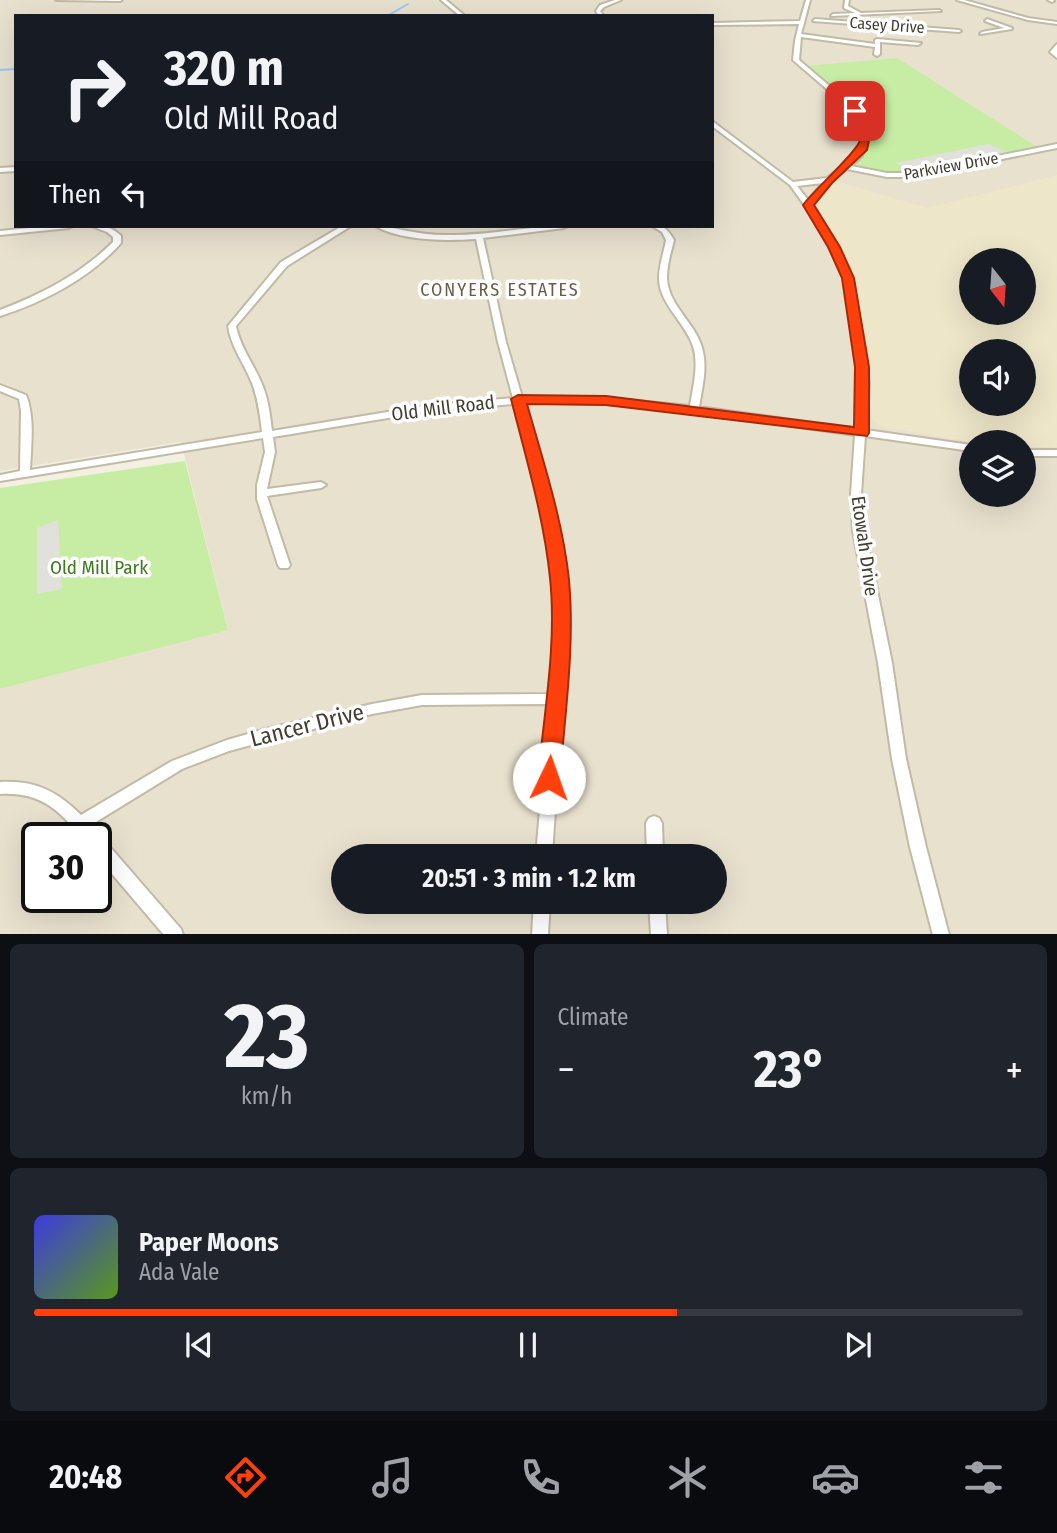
<!DOCTYPE html>
<meta charset="utf-8">
<style>
body{margin:0;font-family:"Fira Sans Condensed",sans-serif;background:#20242c;color:#f1f3f6;height:100vh;display:flex;flex-direction:column;font-size:26px;white-space:nowrap}
*{box-sizing:border-box;margin:0}
p{font-size:23px;color:#9ea1a6}
.icon{flex:none;width:38px;height:38px;fill:none;stroke:currentColor;stroke-width:2;stroke-linecap:round;stroke-linejoin:round}
.map{position:relative;height:934px;overflow:hidden}
.side{display:flex;flex-direction:column;gap:10px;padding:10px;background:#0d0f14;flex:1}
.side>*{flex:none}
.top-card{position:absolute;left:14px;top:14px;width:700px;height:214px;border-radius:0px;box-shadow:0 7px 28px #0002;background:#171b24;color:#f1f3f6;overflow:hidden}
.needle{width:46px;rotate:163deg}
.controls{position:absolute;left:959px;top:248px;display:grid;gap:14px}
.controls a{display:grid;place-items:center;width:77px;height:77px;border-radius:50%;background:#171b24;box-shadow:0 7px 28px #0002;font-size:35px}
.speed{position:absolute;left:21px;top:822px;display:flex;gap:14px;font-size:35px;font-weight:700;text-align:center}
.speed>*{display:grid;place-content:center;width:91px;height:91px;border-radius:50%;background:#171b24;box-shadow:0 7px 28px #0002;line-height:1}
.speed .limit{border:4px solid #111;border-radius:10px;background:#fff;color:#111}
.pin{position:absolute;display:grid;place-items:center;width:60px;height:60px;color:#fff;margin:-30px;border-radius:14px;box-shadow:0 4px 10px #0006}
.me{position:absolute;width:77px;margin:-38px;rotate:3deg;stroke-linejoin:round;filter:drop-shadow(0 0 5px #0008)}
.turn{display:flex;align-items:center;gap:24px;height:147px;padding:0 35px;font-size:32px}
.turn .icon{width:91px;height:91px;stroke-width:2.5}
.turn b{display:block;font-size:49px;line-height:60px}
.then{display:flex;align-items:center;height:66px;padding:0 35px;background:#0003;gap:14px;font-size:26px}
.big{font-size:52px;font-weight:700;line-height:1.1}
.side .widget{flex:1;display:flex;flex-direction:column;justify-content:center;gap:10px;min-width:0;padding:0 24px;border-radius:10px;background:#20242c}
.side .dial{align-items:center;gap:0}
.dial b{font-size:91px;line-height:1}
.song{display:flex;align-items:center;gap:21px}
.cover{width:84px;height:84px;border-radius:10px;background:linear-gradient(135deg,hsl(240 70% 55%),hsl(90 70% 35%))}
.played{height:7px;border-radius:4px;background:linear-gradient(90deg,#ff400c 65%,#363941 65%)}
.keys{display:flex;justify-content:space-around;direction:ltr}
.heat{display:flex;justify-content:space-between;align-items:center;font-size:38px;direction:ltr}
.side .tiles{flex:1;display:grid;gap:10px;grid-template-columns:1fr 1fr}
.widget:last-child{grid-column:span 2}
.trip{position:absolute;left:331px;top:844px;width:396px;height:70px;border-radius:35px;background:#171b24;box-shadow:0 7px 28px #0002;font-weight:700;line-height:70px;text-align:center}
.dock{display:flex;height:112px;justify-content:space-around;align-items:center;background:#090b0e;color:#9ea1a6}
.dock .icon{width:49px;height:49px}
.dock .on{color:#ff400c}
.dock b{font-size:32px;color:#f1f3f6}
.map>svg:first-child{display:block}
.residential{fill:#e8e1ce;fill-rule:evenodd}
.education{fill:#eee6c9;fill-rule:evenodd}
.green{fill:#c7eda4}
.parking{fill:#e2e0db}
.lines{fill:none;stroke-linecap:round;stroke-linejoin:round}
.stream{stroke:#94c9f8;stroke-width:2}
.minor-casing{stroke:#c1baa6;stroke-width:4}
.minor{fill:#fff;fill-rule:evenodd}
.route{fill:#ff400c;stroke:#a62a08;stroke-width:2}
.labels{text-anchor:middle;dominant-baseline:central;stroke-width:7;stroke-linejoin:round;paint-order:stroke}
.far-street-label{font-size:16px;fill:#443e31;stroke:#fff}
.far-neighbourhood-label{font-size:18px;letter-spacing:2px;fill:#685d47;stroke:#fff}
.street-label{font-size:19px;fill:#443e31;stroke:#fff}
.park-label{font-size:19px;fill:#3c7c1f;stroke:#fff}
.near-street-label{font-size:23px;fill:#443e31;stroke:#fff}
</style>
<div class="map">
<svg width="1057" height="935" viewBox="0 0 1057 935">
<rect width="100%" height="100%" fill="#f3efe1"/>
<!-- residential -->
<path class="residential" d="M0,0h1057v934h-1057v-245l228,-60 -47,-187 -181,29zM16,16h696v210h-696zM971,261h53v52h-53zM971,352h53v52h-53zM971,443h53v52h-53zM37,838h59v60h-59zM343,856h371v45h-371z"/>
<!-- education -->
<path class="education" d="M1057,175v272h-33v-4h-48l-96,-17 -8,-7 -2,-60 -18,-81 -8,-21 -24,-39 -5,-16 12,-17 8,-4 92,27zM971,261h53v52h-53zM971,352h53v52h-53z"/>
<!-- green -->
<g class="green">
<path d="M897,58l142,90 -127,26h-20l-38,-7c4,-7 13,-13 15,-22 8,-31 -43,-63 -63,-79z"/>
<path d="M185,461l43,169 -228,59v-201z"/>
</g>
<!-- parking -->
<g class="parking">
<path d="M989,144l19,9 -97,20 -15,-10z"/>
<path d="M58,520l4,69 -25,5v-66z"/>
</g>
<g class="lines">
<!-- stream -->
<g class="stream">
<path d="M387,16l21,-12"/>
<path d="M0,70l16,-1"/>
</g>
<!-- minor casing -->
<g class="minor-casing">
<g id="minor">
<path d="M56,0h66l-2,1z"/>
<path d="M441,0h5l19,16h-5z"/>
<path d="M615,0h6l-17,7 -4,4 4,5h-5l-3,-5 4,-6z"/>
<path d="M806,0h4l-9,34 74,10v-4l2,-1 44,4 -3,2 -38,-3v12l-3,2 -3,-2 1,-7 -74,-10 -2,23 55,47 15,29 -7,20 -11,10 36,7h26l144,-29v4l-144,29h-26l-40,-8 -16,12 -19,24 26,42 14,31 17,105 -3,47 105,15v6l-106,-15 -4,58 4,37 27,132 14,96 20,88 23,88h-16l-23,-88 -18,-88 -14,-96 -25,-132 -2,-37 4,-59 -161,-23 -88,-8 -74,-2 -8,1 26,95 15,82 1,62 -14,214h-16l13,-152 -127,1 -50,9 -106,27 -37,10 -47,18 -91,56 90,104 2,6h-19l-68,-80v-17h-13c-26,-29 -42,-46 -83,-44v-12c35,-2 57,9 81,33l91,-54 55,-21 39,-11 106,-25 50,-9 127,-1 5,-52 -1,-62 -13,-82 -26,-94 -90,8 -151,25 2,15 -8,37 54,-7 5,3 -5,3 -54,8 23,69 -2,3h-8l-2,-3 -21,-66v-14l8,-33 -2,-14 -263,43v-6l20,-4 1,-60 -2,-12 -19,-8v-6l26,10c9,22 5,51 4,75l232,-38c-2,-17 -4,-33 -10,-49 -8,-20 -21,-36 -24,-57l53,-64 61,-36h9l-64,40 -51,60c4,21 17,37 25,56 7,15 9,32 11,49l152,-25 89,-8 -15,-56 -22,-103c-30,2 -74,2 -101,-13 10,0 18,2 27,4 15,3 30,5 44,5 41,1 81,-9 122,-9l-4,2 -81,10 23,104 16,55 84,1 84,8c3,-20 9,-41 3,-60 -8,-24 -34,-42 -34,-68 0,-13 5,-26 7,-38l-4,-8 -10,-6c12,-1 16,4 22,14 -3,12 -7,25 -7,38 1,29 31,46 36,74 4,18 -1,37 -4,55l157,22 3,-46 -15,-105 -14,-31 -25,-41 -15,-21 -78,-59v-5l81,61 34,-4 29,-23 7,-19 -13,-27 -57,-49 2,-19 4,-17 -87,1v-2l88,-2zM823,183l-15,17 -11,-14z"/>
<path d="M845,0h4l-1,6 13,7 78,-3 2,1 -110,5 2,-2 22,-1 -11,-5z"/>
<path d="M957,0h7l64,18 29,4v2l-29,-4z"/>
<path d="M1048,0h5l1,1 -2,1z"/>
<path d="M815,19l144,11 2,1 -2,1 -146,-11z"/>
<path d="M987,19l25,9v1l-32,5 2,-2 22,-4 -19,-7z"/>
<path d="M1057,44v14l-7,-6z"/>
<path d="M16,167v4l-16,1v-4z"/>
<path d="M50,226h23l-4,2 -69,7v-4z"/>
<path d="M91,226c12,-1 21,1 30,10v7c-31,35 -77,59 -121,73v-6c42,-16 81,-36 113,-68v-5l-6,-5z"/>
<rect x="1024" y="450" width="33" height="6"/>
<path d="M654,816l5,2 3,5 1,33h-16l-1,-33 3,-5z"/>
<path d="M534,901h16l-2,34h-16z"/>
<path d="M649,901h16l2,34h-16z"/>
</g>
</g>
<!-- minor -->
<use href="#minor" class="minor"/>
</g>
<!-- route -->
<path class="route" d="M851,109h7l12,27 -3,14 -35,33 -18,22 26,42 14,31 15,89v66l-2,3 -261,-31 -79,-1c16,57 36,117 42,176 6,65 -4,133 -9,198l-3,6 -8,3 -8,-3 -3,-6c6,-65 19,-135 12,-200 -6,-60 -24,-120 -39,-179l7,-4 88,1 248,31 1,-60 -13,-89 -14,-31 -25,-42c10,-14 56,-55 57,-65 1,-11 -9,-21 -9,-31z"/>
<g class="labels">
<!-- far-street labels -->
<g class="far-street-label">
<text transform="translate(887 25) rotate(4)">Casey Drive</text>
<text transform="translate(951 166) rotate(-10)">Parkview Drive</text>
</g>
<!-- far-neighbourhood labels -->
<g class="far-neighbourhood-label">
<text x="500" y="290">CONYERS ESTATES</text>
</g>
<!-- street labels -->
<g class="street-label">
<text transform="translate(443 408) rotate(-7)">Old Mill Road</text>
<text transform="translate(865 546) rotate(82)">Etowah Drive</text>
</g>
<!-- park labels -->
<g class="park-label">
<text x="99" y="567">Old Mill Park</text>
</g>
<!-- near-street labels -->
<g class="near-street-label">
<text transform="translate(307 725) rotate(-14)">Lancer Drive</text>
</g>
</g>
</svg>
<div class="controls">
<a><svg class="needle" viewBox="-14 -14 28 28"><path d="M0-13l5 13h-10z" fill="#e53935"/><path d="M0 13l5-13h-10z" fill="#9ea1a6"/></svg></a>
<a><svg class="icon" aria-label="sound" viewBox="0 0 24 24"><path d="M4 9h4l5-4v14l-5-4H4zM17 9q2 3 0 6"/></svg></a>
<a><svg class="icon" aria-label="layers" viewBox="0 0 24 24"><path d="M12 4l9 5-9 5-9-5zM3 14l9 5 9-5"/></svg></a>
</div>
<div class="speed"><div class="limit">30</div></div>
<div class="pin" style="left:855px;top:111px;background:#d93025"><svg class="icon" aria-label="arrive" viewBox="0 0 24 24"><path d="M6 21V4h12l-3 4 3 4H6"/></svg></div>
<svg class="me" style="left:549px;top:778px" viewBox="-20 -20 40 40"><circle r="19" fill="#fff"/><path d="M0-13L10 11 0 6-10 11z" fill="#ff400c"/></svg>
<div class="trip">20:51 · 3 min · 1.2 km</div>
<div class="top-card">
<div class="turn"><svg class="icon" aria-label="right" viewBox="0 0 24 24"><path d="M7 20v-9h11M14 6l5 5-5 5"/></svg><div><b>320 m</b>Old Mill Road</div></div>
<div class="then">Then<svg class="icon" aria-label="left" viewBox="0 0 24 24"><path d="M17 20v-9H6M10 6l-5 5 5 5"/></svg></div>
</div>
</div>
<section class="side">
<div class="tiles">
<div class="widget dial"><b>23</b><p>km/h</p></div>
<div class="widget"><p>Climate</p>
<div class="heat"><a>−</a><b class="big">23°</b><a>+</a></div>
</div>
<div class="widget">
<div class="song"><i class="cover"></i><div><b>Paper Moons</b><p>Ada Vale</p></div></div>
<div class="played"></div>
<div class="keys"><svg class="icon" aria-label="previous" viewBox="0 0 24 24"><path d="M18 5L8 12l10 7zM5 5v14"/></svg><svg class="icon" aria-label="pause" viewBox="0 0 24 24"><path d="M8 5v14M16 5v14"/></svg><svg class="icon" aria-label="next" viewBox="0 0 24 24"><path d="M6 5l10 7-10 7zM19 5v14"/></svg></div>
</div>
</div>
</section>
<nav class="dock">
<b>20:48</b>
<svg class="icon on" aria-label="directions" viewBox="0 0 24 24"><path d="M12 3l9 9-9 9-9-9zM9 14v-3h6M13 9l2 2-2 2"/></svg>
<svg class="icon" aria-label="music" viewBox="0 0 24 24"><path d="M9 18V5l10-2v13"/><circle cx="6" cy="18" r="3"/><circle cx="16" cy="16" r="3"/></svg>
<svg class="icon" aria-label="phone" viewBox="0 0 24 24"><path d="M5 4h4l2 5-3 2q2 4 5 5l2-3 5 2v4C11 20 4 13 5 4z"/></svg>
<svg class="icon" aria-label="climate" viewBox="0 0 24 24"><path d="M12 3v18M4 7l16 10M4 17L20 7"/></svg>
<svg class="icon" aria-label="car" viewBox="0 0 24 24"><path d="M5 17H2v-5l4-1 3-4h7l3 4 3 1v5h-3M9 17h6M6 11h13"/><circle cx="7" cy="17" r="2"/><circle cx="17" cy="17" r="2"/></svg>
<svg class="icon" aria-label="filters" viewBox="0 0 24 24"><path d="M4 7h16M4 17h16"/><circle cx="9" cy="7" r="2"/><circle cx="15" cy="17" r="2"/></svg>
</nav>
